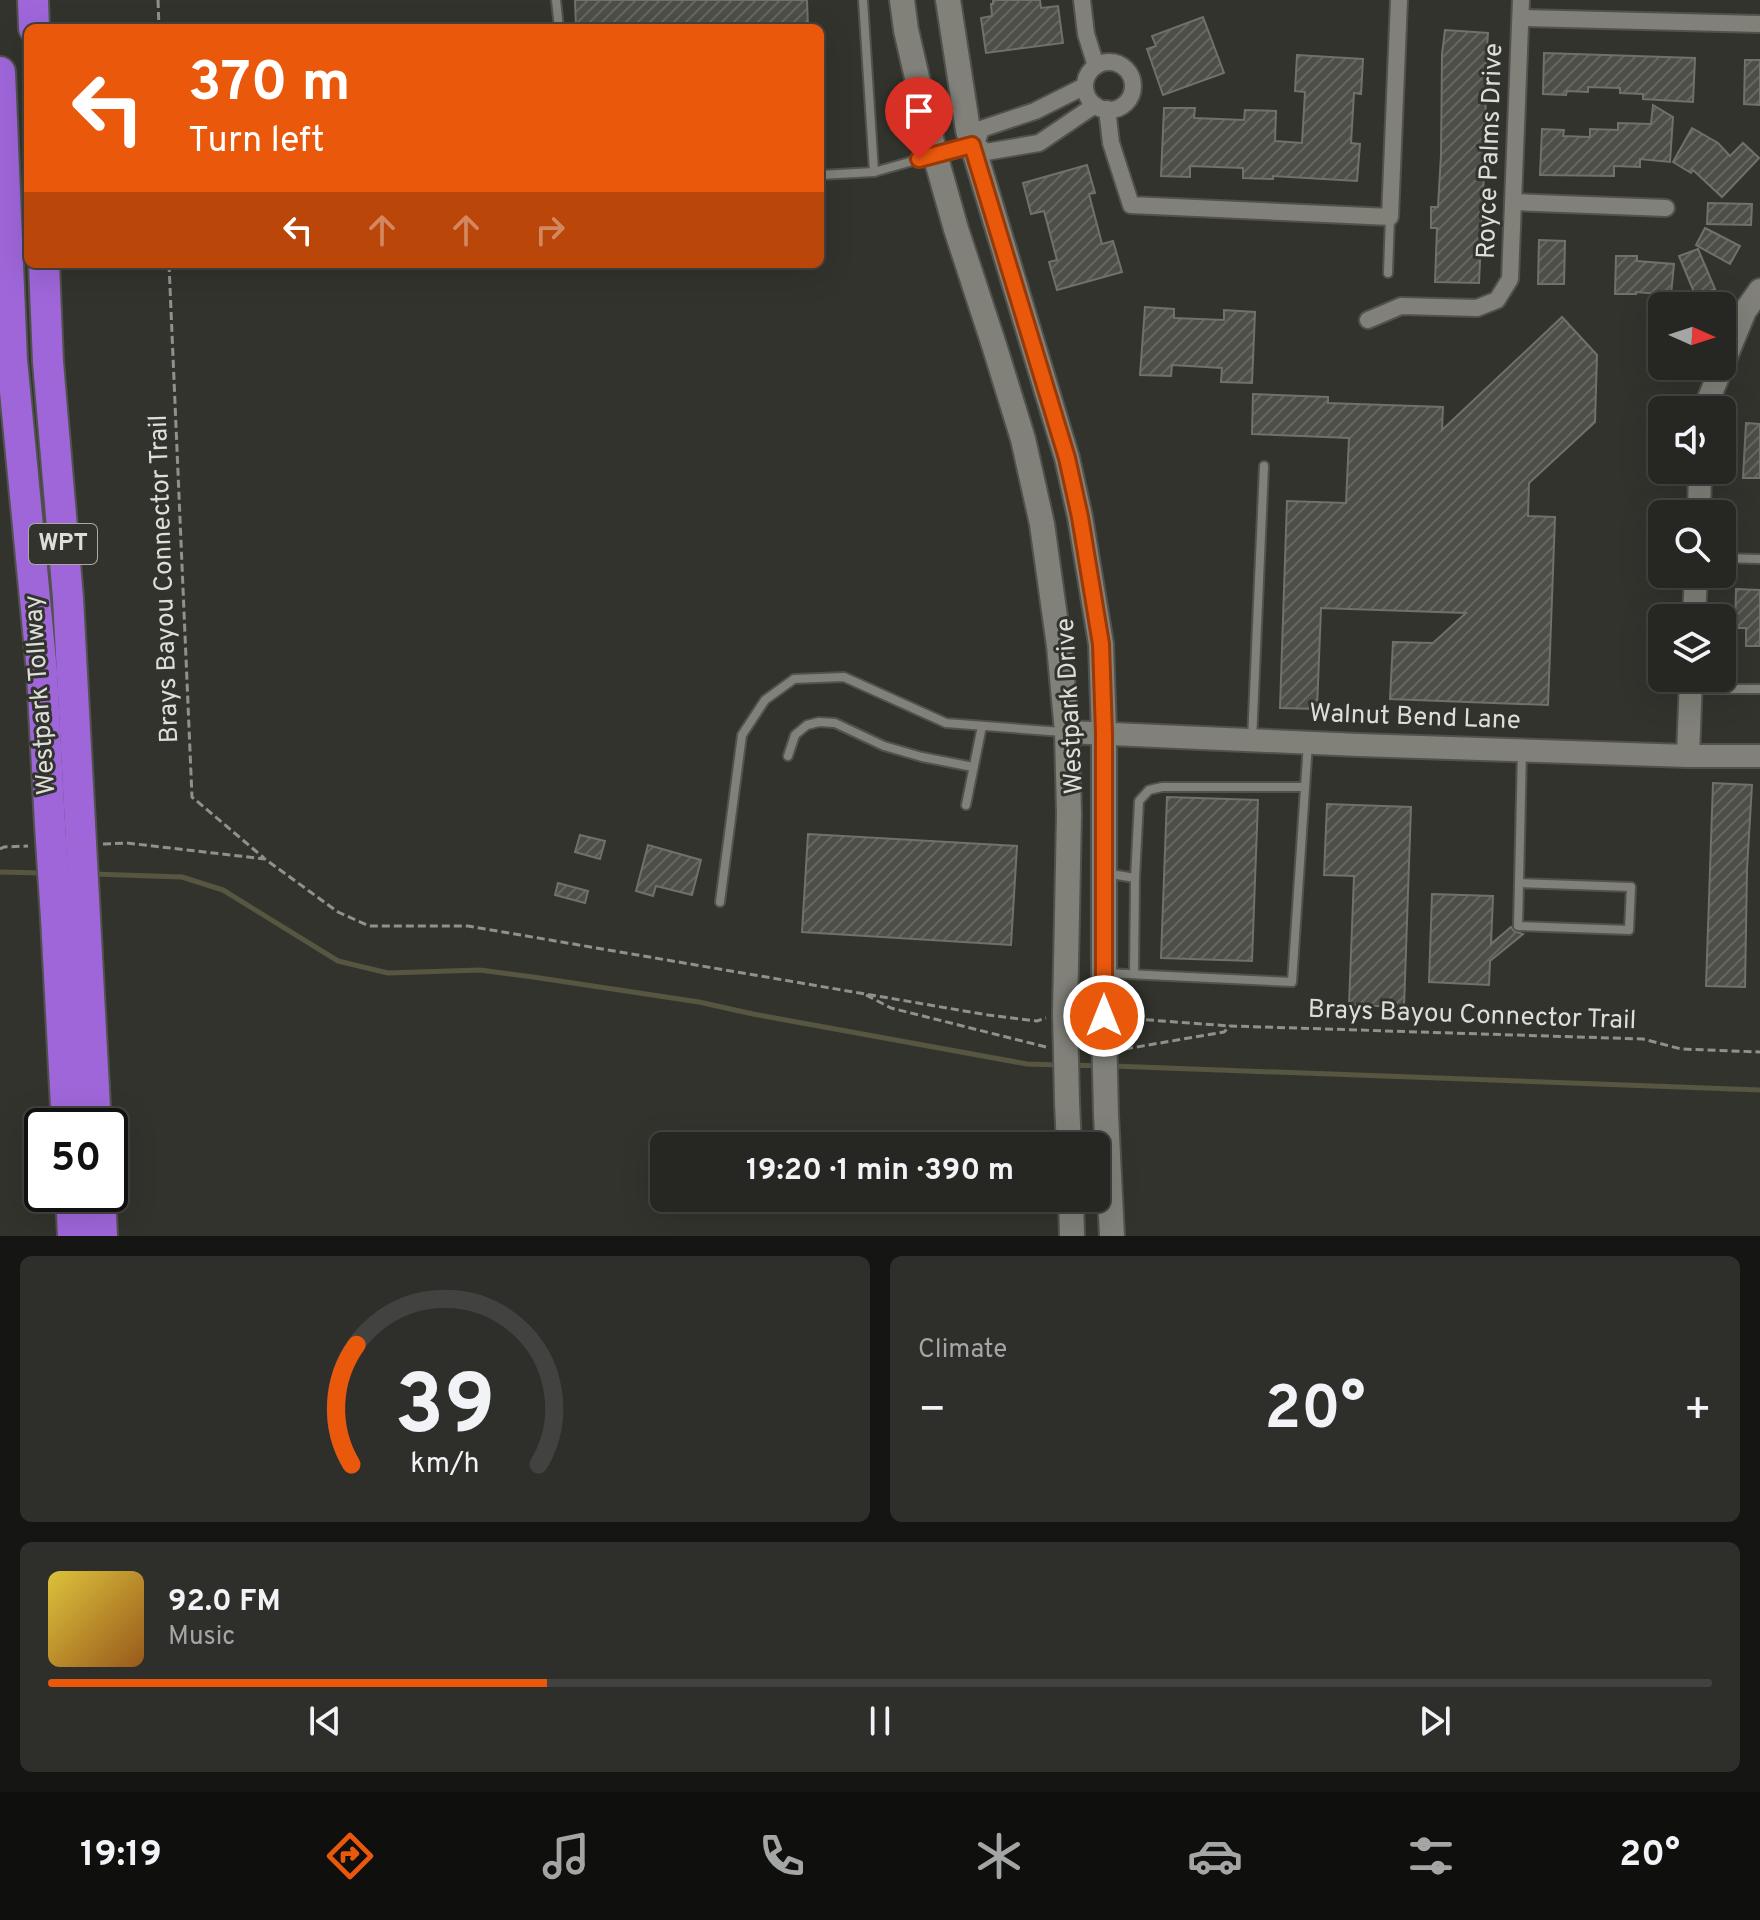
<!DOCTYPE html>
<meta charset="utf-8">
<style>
body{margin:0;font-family:Overpass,sans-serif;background:#2e2e2a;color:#f1f3f6;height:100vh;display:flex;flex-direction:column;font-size:30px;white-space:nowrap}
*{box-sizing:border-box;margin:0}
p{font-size:26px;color:#a4a5a5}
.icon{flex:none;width:44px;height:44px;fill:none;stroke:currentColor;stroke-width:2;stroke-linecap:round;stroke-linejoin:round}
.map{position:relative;height:1236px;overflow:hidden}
.panel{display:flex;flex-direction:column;gap:20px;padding:20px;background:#151513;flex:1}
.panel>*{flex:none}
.banner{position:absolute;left:24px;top:24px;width:800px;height:244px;border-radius:12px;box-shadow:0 8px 32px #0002,0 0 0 2px #424340;background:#ea580c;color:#fff;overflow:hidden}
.needle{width:52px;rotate:93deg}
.tools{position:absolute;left:1648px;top:292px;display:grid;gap:16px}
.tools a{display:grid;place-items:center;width:88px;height:88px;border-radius:12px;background:#262622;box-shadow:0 8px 32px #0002,0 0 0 2px #424340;font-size:40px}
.speed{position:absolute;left:24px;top:1108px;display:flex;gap:16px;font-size:40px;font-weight:700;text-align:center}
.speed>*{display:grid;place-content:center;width:104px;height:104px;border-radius:50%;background:#262622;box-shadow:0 8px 32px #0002,0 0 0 2px #424340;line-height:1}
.speed .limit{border:4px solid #111;border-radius:12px;background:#fff;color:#111}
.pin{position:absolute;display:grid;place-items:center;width:68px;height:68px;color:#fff;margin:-82px -34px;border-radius:50% 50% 50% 0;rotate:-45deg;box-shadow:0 0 8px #0007}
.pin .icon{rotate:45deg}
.me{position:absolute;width:88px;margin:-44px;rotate:0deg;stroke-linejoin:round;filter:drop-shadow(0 0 6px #0008)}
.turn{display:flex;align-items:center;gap:28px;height:168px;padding:0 32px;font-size:36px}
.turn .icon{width:104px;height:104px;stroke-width:2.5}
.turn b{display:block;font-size:56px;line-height:68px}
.lanes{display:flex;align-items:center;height:76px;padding:0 32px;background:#0003;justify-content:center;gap:40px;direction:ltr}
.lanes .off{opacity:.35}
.big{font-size:60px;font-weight:700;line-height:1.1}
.panel .tile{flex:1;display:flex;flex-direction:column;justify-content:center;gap:12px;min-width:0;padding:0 28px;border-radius:12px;background:#2e2e2a}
.panel .dial{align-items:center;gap:0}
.dial svg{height:208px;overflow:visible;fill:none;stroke:#424340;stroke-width:7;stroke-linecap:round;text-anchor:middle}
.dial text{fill:#f1f3f6;stroke:none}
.song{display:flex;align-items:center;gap:24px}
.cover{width:96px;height:96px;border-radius:12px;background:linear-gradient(135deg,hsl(50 70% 55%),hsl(30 70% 35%))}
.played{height:8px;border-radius:4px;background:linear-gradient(90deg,#ea580c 30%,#424340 30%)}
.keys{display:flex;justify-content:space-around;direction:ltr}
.heat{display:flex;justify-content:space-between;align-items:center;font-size:44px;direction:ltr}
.panel .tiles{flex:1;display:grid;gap:20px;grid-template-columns:1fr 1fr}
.tile:last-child{grid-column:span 2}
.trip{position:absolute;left:650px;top:1132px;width:460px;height:80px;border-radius:12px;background:#262622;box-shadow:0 8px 32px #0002,0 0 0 2px #424340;font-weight:700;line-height:80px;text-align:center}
.tab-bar{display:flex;height:128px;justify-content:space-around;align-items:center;background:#0f0f0e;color:#a4a5a5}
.tab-bar .icon{width:56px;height:56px}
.tab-bar .on{color:#ea580c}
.tab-bar b{font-size:36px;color:#f1f3f6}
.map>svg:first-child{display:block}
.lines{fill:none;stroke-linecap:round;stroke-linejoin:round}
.stream{stroke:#575641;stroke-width:5}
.building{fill:url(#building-hatch);stroke:#71716b;stroke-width:2}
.service-casing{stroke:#51514d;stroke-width:12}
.minor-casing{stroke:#51514d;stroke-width:20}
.tertiary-casing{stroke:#51514d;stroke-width:26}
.secondary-casing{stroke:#51514d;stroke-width:28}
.motorway-casing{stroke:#51514d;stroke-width:34}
.path{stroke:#90908c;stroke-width:3;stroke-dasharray:8 4;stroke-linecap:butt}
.service{stroke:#81817a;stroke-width:8}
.minor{stroke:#81817a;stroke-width:16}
.tertiary{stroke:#81817a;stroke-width:22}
.secondary{stroke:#81817a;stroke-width:24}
.motorway{stroke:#9f66da;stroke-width:30}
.secondary-bridge-casing{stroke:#51514d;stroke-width:28;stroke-linecap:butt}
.motorway-bridge-casing{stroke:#51514d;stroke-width:34;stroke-linecap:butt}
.secondary-bridge{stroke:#81817a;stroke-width:24}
.motorway-bridge{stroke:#9f66da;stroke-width:30}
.route-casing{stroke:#983908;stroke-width:20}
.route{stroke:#ea580c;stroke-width:14}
.labels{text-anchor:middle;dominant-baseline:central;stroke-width:6;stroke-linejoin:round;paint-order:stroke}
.shield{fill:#33332e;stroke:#aaaaa6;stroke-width:2}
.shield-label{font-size:24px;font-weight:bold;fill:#ddddda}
.street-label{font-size:26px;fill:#ddddda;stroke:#33332e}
</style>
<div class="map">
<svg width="1760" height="1236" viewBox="0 0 1760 1236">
<defs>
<pattern id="building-hatch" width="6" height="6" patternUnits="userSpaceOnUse" patternTransform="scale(2)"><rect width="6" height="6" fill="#4e4e48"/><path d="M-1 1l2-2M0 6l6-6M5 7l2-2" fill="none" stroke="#676762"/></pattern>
</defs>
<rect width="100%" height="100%" fill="#33332e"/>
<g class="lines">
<!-- stream -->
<g class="stream">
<path d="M0,872l43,1"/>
<path d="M93,874l89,3 41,13 115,71 50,12 92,-3 53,7 166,25 54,12 274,50 32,1"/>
<path d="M1073,1065l26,1"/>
<path d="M1113,1066l647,24"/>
</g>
</g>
<!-- building -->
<g class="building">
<path d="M575,0h232l1,28h-232z"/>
<path d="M993,0h47l1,8 17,-2 5,37 -77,10 -5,-35 11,-2 -1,-12h2z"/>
<path d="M1203,17l21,56 -61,22 -16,-46 9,-3 -4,-10z"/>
<path d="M1445,30l43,3 -3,44 1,52 -7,154 -44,-1 2,-54h-6v-21h7l3,-52 1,-101z"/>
<path d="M1544,53l151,5 -2,44 -50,-3v-5l-23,-1v-5l-32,-1v5l-21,-1 -1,4 -23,-1z"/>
<path d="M1297,55l66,4 -2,35 -7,-1 -3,50 9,1 -3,37 -84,-5v3l-30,-1v-10l-53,-2v11l-29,-1 3,-68h31l-1,10 50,2 1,-10 31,1 -1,30 27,2 3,-51 -10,-1z"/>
<path d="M1745,60h15v45l-16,-1z"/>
<path d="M1653,105l20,12 -3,45 -30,-3v8l-26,-1v10l-74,-1 2,-46 22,1 -1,6 27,1v-8l28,1v-7l33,1z"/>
<path d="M1692,128l26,15 12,13 13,-13 16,15 -37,39 -29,-27 -2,3 -18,-11z"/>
<path d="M1087,165l8,28 -6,1 13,50 11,-3 9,31 -65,18 -8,-28 8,-2 -13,-49 -13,3 -8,-31z"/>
<path d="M1708,203l44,1 -1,21 -44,-1z"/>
<path d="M1705,228l35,18 -10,18 -34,-19z"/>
<path d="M1539,240l26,1 -1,43h-26z"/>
<path d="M1698,249l17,40 -19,8 -17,-41z"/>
<path d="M1616,256h21v5l37,3 -3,31 -35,-3v2h-21z"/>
<path d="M1145,307l29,2v9l50,2v-10l31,2 -3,71 -31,-1 1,-14 -50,-3 -1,11 -31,-1z"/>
<path d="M1562,317l35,38 -2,67 -66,61 -1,33 27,1 -7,188 -158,-6 3,-57 40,1 33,-30 -145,-5 -4,101 -37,-1 7,-207 59,2 3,-65 -97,-4 1,-40 75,3v6l115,4 -1,23z"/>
<path d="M1746,423l14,1v54h-17z"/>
<path d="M1736,589l24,1v56h-14v-18h-11z"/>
<path d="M1713,783l39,2 -5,84 -2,118 -39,-1z"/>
<path d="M1167,797l91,3 -6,161 -91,-3z"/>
<path d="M1327,804l84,3 -7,200 -55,-2 5,-129 -30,-1z"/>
<path d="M808,834l209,12 -6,99 -209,-13z"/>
<path d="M580,835l25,6 -5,18 -25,-7z"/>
<path d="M648,845l53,15 -9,35 -36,-9 -3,10 -17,-5z"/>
<path d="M558,883l30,8 -3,12 -30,-8z"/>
<path d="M1432,894l61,2 -2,48 20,-17 3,4 9,3 -33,27 -1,24 -60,-3z"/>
</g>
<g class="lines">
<!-- service casing -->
<g class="service-casing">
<g id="service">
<path d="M556,0l3,28"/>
<path d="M863,0l11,172 60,-17"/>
<path d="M820,175l54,-3"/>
<path d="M1388,273l2,-56"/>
<path d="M1722,558l38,1"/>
<path d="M1693,689h67"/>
<path d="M1252,740l12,-274"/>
<path d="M788,756l7,-21 12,-10 12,-3 16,1 49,23 38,11 51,10"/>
<path d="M966,805l16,-79"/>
<path d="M1105,873l30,5 -1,96"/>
<path d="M1135,878l4,-77 10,-11 13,-3h142"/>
<path d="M1519,883l112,4 -2,43 -111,-4 4,-175"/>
<path d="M720,902l22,-167 23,-35 29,-21 50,-2 102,46 116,9"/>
<path d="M1106,973l186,9 16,-239"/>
</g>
</g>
<!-- minor casing -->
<g class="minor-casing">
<g id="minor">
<path d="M1082,0l4,34 10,32"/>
<path d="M1521,18l239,6"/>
<circle cx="1109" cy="86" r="24"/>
<path d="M1107,109l4,34 20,62 259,12 9,-217"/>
<path d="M976,144l10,8 53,-9 56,-38"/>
<path d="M976,144l5,-15 54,-18 50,-25"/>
<path d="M935,155l41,-11"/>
<path d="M1513,202l153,6"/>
<path d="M1368,320l33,-14 76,2 20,-8 13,-21 11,-279"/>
</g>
</g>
<!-- tertiary casing -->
<g class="tertiary-casing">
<g id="tertiary">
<path d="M1706,410l1,-7 38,-92 15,-21"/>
<path d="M1699,514l1,-44"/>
<path d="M1694,618l2,-44"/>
<path d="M1067,732l292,13 329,11h72"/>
<path d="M1688,756l3,-78"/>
</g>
</g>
<!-- secondary casing -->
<g class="secondary-casing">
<g id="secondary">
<path d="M902,0l4,30 28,121 22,78 38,116 29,94 19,85 17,122 8,86 2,82 -4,199"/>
<path d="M948,0l20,130 99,328 13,59 21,127 3,90v296"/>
<path d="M1067,1102l2,44"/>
<path d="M1106,1115l6,121"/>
<path d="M1071,1198l1,38"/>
</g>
</g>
<!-- motorway casing -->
<g class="motorway-casing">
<g id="motorway">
<path d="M33,0l1,28"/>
<path d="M0,72l12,288 30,312 8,153"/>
<path d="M44,264l4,98 20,236 12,226"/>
<path d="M56,918l11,208"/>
<path d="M85,918l11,208"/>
<path d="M71,1194l2,42"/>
<path d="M100,1194l2,42"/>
</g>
</g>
<!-- path -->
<g class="path">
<path d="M158,0l1,28"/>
<path d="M169,264l23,533 72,61"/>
<path d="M103,844l24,-1 138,16 73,53 31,14h99l520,89 49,6 9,-3"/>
<path d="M0,849l4,-2 24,-1"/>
<path d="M866,995l25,13 155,39"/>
<path d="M1122,1018l108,8"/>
<path d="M1125,1049l99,-17 6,-6 413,13 38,10 79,3"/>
</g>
<!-- service -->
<use href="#service" class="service"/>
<!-- minor -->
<use href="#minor" class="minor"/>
<!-- tertiary -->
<use href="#tertiary" class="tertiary"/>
<!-- secondary -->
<use href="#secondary" class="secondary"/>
<!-- motorway -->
<use href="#motorway" class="motorway"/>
<!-- secondary-bridge casing -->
<g class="secondary-bridge-casing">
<g id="secondary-bridge">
<path d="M1065,1013l2,89"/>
<path d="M1104,1030l2,85"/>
</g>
</g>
<!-- motorway-bridge casing -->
<g class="motorway-bridge-casing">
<g id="motorway-bridge">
<path d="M80,824l5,94"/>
<path d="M50,825l6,93"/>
</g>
</g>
<!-- secondary-bridge -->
<use href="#secondary-bridge" class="secondary-bridge"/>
<!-- motorway-bridge -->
<use href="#motorway-bridge" class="motorway-bridge"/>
</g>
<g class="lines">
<!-- route casing -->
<g class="route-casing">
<path id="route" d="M919,159l53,-14 95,313 13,59 21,127 3,90v282"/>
</g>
<!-- route -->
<use href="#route" class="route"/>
</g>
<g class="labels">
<!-- shield labels -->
<rect class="shield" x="29" y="524" width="68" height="40" rx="6"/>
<g class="shield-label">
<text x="63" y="544">WPT</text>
</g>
<!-- street labels -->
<g class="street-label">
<text transform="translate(1491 151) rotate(-88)">Royce Palms Drive</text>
<text transform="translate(165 579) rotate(-92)">Brays Bayou Connector Trail</text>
<text transform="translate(41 695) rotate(-94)">Westpark Tollway</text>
<text transform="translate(1071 706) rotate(-93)">Westpark Drive</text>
<text transform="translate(1415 718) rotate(2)">Walnut Bend Lane</text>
<text transform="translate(1472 1016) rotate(2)">Brays Bayou Connector Trail</text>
</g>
</g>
</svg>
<div class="tools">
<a><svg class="needle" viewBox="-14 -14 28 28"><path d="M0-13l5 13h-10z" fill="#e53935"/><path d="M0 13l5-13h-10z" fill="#a4a5a5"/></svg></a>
<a><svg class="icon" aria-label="sound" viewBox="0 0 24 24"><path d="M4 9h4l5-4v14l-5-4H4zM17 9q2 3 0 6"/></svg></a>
<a><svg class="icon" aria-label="search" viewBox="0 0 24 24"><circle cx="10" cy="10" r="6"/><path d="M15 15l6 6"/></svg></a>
<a><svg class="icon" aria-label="layers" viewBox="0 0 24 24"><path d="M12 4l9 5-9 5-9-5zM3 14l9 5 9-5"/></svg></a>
</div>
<div class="speed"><div class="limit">50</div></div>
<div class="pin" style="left:919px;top:159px;background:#d93025"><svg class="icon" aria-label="arrive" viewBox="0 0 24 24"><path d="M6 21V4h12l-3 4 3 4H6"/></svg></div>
<svg class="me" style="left:1104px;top:1016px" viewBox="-20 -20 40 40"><circle r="17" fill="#ea580c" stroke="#fff" stroke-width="3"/><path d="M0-11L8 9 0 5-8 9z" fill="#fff"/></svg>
<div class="trip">19:20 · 1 min · 390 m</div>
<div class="banner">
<div class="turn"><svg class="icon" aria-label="left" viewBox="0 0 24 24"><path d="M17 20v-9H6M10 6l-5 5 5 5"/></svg><div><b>370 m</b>Turn left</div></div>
<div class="lanes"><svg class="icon" aria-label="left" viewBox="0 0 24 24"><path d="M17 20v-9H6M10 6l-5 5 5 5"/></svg><svg class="icon off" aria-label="ahead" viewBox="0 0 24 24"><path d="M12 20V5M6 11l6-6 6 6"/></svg><svg class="icon off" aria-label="ahead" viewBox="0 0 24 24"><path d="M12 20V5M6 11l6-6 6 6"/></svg><svg class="icon off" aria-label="right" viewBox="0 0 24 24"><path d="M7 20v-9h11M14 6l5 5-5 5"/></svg></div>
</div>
</div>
<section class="panel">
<div class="tiles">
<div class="tile dial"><svg viewBox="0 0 100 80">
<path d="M14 69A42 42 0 1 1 86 69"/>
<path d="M14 69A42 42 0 0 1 16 23" stroke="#ea580c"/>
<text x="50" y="56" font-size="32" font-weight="700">39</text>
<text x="50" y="72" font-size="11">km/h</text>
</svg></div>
<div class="tile"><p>Climate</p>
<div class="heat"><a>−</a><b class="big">20°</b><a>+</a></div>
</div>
<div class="tile">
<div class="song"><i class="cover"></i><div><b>92.0 FM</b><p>Music</p></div></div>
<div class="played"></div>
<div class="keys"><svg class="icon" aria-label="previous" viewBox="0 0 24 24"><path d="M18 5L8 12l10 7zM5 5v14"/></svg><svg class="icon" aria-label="pause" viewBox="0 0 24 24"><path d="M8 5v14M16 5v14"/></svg><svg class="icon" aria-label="next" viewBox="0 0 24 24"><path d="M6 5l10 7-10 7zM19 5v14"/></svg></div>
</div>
</div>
</section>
<nav class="tab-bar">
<b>19:19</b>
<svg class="icon on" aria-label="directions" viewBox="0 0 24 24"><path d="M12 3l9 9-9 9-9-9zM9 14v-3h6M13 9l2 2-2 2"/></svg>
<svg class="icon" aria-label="music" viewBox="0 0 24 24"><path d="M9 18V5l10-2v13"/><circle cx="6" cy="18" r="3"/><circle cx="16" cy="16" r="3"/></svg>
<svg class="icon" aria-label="phone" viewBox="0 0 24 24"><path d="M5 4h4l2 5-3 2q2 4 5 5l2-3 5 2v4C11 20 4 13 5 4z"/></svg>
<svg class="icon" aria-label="climate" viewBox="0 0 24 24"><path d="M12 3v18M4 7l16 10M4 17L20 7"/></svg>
<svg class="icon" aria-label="car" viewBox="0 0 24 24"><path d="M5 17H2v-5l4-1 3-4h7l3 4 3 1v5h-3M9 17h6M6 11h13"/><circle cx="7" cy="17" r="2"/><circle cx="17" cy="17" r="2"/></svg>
<svg class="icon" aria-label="filters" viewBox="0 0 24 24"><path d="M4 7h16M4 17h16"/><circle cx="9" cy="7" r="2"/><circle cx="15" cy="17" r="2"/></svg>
<b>20°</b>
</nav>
